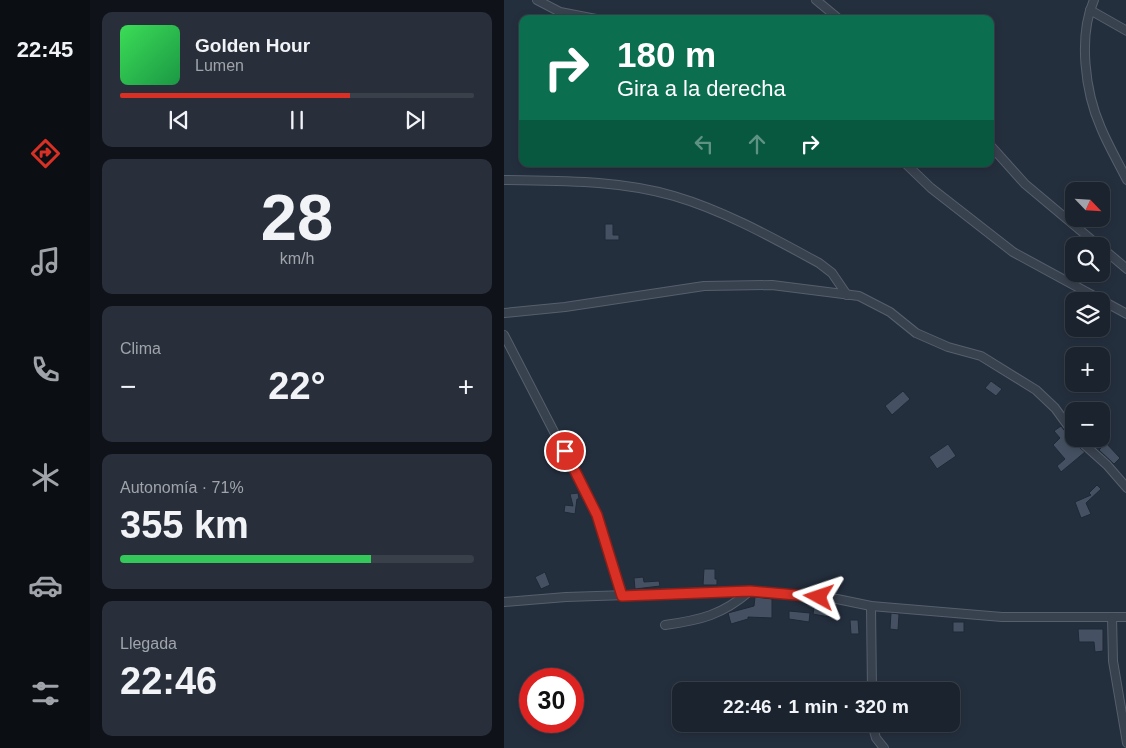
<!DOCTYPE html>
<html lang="es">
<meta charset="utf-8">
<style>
body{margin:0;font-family:Arial,sans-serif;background:#282f3a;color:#f1f3f6;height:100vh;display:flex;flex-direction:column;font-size:19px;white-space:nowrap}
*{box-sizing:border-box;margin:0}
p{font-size:16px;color:#a0a4aa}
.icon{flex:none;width:28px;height:28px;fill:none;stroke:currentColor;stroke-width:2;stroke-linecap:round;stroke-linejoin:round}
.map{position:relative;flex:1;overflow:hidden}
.side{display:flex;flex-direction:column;gap:12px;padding:12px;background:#0f1319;width:414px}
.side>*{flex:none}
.hud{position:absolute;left:15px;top:15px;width:475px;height:152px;border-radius:10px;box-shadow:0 2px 8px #0003,0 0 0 1px #39404a;background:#0b6e4f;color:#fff;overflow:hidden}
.needle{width:32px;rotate:115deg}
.controls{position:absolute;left:561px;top:182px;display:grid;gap:10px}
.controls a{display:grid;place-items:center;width:45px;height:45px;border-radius:10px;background:#1b232e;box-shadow:0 2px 8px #0003,0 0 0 1px #39404a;font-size:25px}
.speed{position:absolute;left:15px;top:668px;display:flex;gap:10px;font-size:25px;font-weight:700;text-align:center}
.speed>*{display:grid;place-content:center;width:65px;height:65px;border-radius:50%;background:#1b232e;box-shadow:0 2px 8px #0003,0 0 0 1px #39404a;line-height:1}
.speed .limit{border:8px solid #d22;background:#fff;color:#111}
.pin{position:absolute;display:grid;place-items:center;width:42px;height:42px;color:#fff;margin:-21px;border:2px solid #fff;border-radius:50%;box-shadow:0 1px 5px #0007}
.me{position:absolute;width:55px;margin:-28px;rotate:275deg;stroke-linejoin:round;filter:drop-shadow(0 0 4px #0008)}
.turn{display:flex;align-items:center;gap:18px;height:105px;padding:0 15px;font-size:22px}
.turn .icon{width:65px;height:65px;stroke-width:2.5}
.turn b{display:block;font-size:35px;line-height:42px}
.lanes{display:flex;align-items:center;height:48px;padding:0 15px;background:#0003;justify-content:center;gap:25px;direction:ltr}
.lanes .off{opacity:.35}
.big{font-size:38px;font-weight:600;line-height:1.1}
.side .tile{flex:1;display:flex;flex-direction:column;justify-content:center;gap:8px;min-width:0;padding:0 18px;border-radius:10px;background:#282f3a}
.side .dial{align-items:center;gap:0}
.dial b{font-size:65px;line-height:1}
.song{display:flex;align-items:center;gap:15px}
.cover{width:60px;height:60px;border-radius:8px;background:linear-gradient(135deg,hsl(130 70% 55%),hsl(140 70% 35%))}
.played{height:5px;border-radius:2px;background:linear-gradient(90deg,#d93025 65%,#39404a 65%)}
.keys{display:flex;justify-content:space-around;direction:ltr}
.heat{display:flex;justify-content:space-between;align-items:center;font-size:28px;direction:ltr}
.charge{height:8px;border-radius:4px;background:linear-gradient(90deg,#34c759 71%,#39404a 0)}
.trip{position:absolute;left:168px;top:682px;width:288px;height:50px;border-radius:10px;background:#1b232e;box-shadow:0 2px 8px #0003,0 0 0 1px #39404a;font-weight:600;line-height:50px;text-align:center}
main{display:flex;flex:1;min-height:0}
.tabs{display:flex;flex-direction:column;width:90px;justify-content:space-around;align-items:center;background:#0b0e12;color:#a0a4aa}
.tabs .icon{width:35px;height:35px}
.tabs .active{color:#d93025}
.tabs b{font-size:22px;color:#f1f3f6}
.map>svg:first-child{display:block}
.building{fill:#455162;stroke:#1f2835}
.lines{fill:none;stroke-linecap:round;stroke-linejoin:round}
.minor-casing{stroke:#565f6c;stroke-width:10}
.minor{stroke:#38414e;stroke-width:8}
.route-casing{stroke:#8d1f18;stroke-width:12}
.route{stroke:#d93025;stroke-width:9}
</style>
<main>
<nav class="tabs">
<b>22:45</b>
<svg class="icon active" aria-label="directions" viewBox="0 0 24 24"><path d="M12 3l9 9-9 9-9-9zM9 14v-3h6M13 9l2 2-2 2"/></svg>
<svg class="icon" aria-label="music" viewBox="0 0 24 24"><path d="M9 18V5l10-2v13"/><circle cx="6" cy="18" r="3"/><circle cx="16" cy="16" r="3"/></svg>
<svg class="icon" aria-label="phone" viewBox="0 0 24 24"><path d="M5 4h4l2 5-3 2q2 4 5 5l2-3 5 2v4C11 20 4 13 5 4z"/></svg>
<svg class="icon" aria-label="climate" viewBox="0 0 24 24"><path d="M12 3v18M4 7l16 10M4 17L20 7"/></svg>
<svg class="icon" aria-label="car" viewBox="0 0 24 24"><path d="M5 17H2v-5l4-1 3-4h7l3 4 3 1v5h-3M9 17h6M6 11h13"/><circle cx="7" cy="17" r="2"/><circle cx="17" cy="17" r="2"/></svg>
<svg class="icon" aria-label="filters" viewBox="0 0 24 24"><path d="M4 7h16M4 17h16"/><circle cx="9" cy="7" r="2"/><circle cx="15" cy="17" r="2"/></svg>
</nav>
<section class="side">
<div class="tile">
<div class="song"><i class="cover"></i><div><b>Golden Hour</b><p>Lumen</p></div></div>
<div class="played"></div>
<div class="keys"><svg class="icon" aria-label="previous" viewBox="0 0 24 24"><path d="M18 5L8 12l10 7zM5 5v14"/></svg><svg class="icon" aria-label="pause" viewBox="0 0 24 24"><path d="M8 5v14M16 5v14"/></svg><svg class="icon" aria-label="next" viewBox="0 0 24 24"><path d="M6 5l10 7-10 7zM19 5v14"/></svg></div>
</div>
<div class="tile dial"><b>28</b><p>km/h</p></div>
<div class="tile"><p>Clima</p>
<div class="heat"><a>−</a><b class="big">22°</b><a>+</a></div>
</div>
<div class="tile"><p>Autonomía · 71%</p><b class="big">355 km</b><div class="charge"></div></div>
<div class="tile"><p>Llegada</p><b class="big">22:46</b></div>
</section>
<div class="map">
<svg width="623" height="748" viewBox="0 0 623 748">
<rect width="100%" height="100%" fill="#242f3e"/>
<!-- building -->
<g class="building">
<path d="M101,224h8v11h6v5h-14z"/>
<path d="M487,381l11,8 -6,7 -11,-8z"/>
<path d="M399,391l7,8 -18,16 -7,-9z"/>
<path d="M557,426l13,17 11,9 -24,20 -4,-6 8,-7 -12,-14 7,-7 -6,-7z"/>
<path d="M602,443l14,15 -6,6 -15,-14z"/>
<path d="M444,444l8,12 -19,13 -8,-12z"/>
<path d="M593,485l4,4 -15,14 5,11 -10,4 -6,-16 16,-7 -2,-2z"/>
<path d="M74,493l1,6h-2l-2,15 -11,-2 1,-7 8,1 -3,-12z"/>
<path d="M200,569h11v10h2v6h-14z"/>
<path d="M41,572l5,13 -9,4 -6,-12z"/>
<path d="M139,577l1,5 15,-1 1,5 -25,3 -1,-11z"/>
<path d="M251,597l17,2v19l-24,-1v2l-17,5 -3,-11 26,-7z"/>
<path d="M311,603l16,1 -2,13 -16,-3z"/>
<path d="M285,611l21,2 -1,9 -20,-3z"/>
<path d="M387,613l8,1 -1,16 -8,-1z"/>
<path d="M346,620h8l1,14h-8z"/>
<rect x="449" y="622" width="11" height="10"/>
<path d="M574,629h25v22l-8,1 -1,-10h-15z"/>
</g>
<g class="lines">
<!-- minor casing -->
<g class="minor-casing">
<g id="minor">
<path d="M33,0l23,12 36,7"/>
<path d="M312,0l23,19"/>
<path d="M590,0c-16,36 -9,92 7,128 7,17 17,34 26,52"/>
<path d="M586,10l37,21"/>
<path d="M486,145l35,39 74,62"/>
<path d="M402,164l25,24 82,64 114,62"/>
<path d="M0,180c57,1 115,0 170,16 51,15 99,42 145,67l13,10 15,22"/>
<path d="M598,248l25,21"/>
<path d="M0,313l61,-6 139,-21 68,-1 87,11 31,16 26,21 32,14 33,9 55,34 19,18 19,26"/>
<path d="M0,335l93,180 25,81"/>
<path d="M574,439l29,26 20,23"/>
<path d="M0,602l62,-5 184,-6 87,8 34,7 131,11h125"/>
<path d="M367,606l1,85"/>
<path d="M608,617l1,44 14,82"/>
<path d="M161,625c36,-5 57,-10 85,-34"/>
<path d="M368,724l4,14 8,10"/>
</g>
</g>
<!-- minor -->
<use href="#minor" class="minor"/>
</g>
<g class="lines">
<!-- route casing -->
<g class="route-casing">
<path id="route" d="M61,451l32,64 25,81 128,-5 69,6"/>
</g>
<!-- route -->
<use href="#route" class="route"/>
</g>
</svg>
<div class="controls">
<a><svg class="needle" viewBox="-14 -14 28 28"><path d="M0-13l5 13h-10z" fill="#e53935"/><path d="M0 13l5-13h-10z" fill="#a0a4aa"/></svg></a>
<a><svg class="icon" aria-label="search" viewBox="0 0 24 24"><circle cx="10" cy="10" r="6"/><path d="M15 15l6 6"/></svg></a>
<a><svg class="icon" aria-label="layers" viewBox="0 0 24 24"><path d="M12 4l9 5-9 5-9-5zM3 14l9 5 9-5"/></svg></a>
<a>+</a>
<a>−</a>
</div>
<div class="speed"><div class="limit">30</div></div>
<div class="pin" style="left:61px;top:451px;background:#d93025"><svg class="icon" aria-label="arrive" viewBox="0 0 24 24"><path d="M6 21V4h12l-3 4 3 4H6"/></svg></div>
<svg class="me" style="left:315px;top:597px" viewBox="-20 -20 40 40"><path d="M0-17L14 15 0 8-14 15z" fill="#d93025" stroke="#fff" stroke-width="4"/></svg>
<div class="trip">22:46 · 1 min · 320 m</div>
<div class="hud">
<div class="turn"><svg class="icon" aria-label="right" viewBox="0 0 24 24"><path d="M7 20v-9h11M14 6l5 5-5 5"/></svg><div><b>180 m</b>Gira a la derecha</div></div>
<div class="lanes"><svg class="icon off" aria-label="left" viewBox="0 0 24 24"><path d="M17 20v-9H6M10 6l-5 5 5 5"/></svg><svg class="icon off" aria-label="ahead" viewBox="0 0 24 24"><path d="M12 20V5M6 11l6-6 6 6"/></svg><svg class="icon" aria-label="right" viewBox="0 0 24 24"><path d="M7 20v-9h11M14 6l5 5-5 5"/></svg></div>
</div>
</div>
</main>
